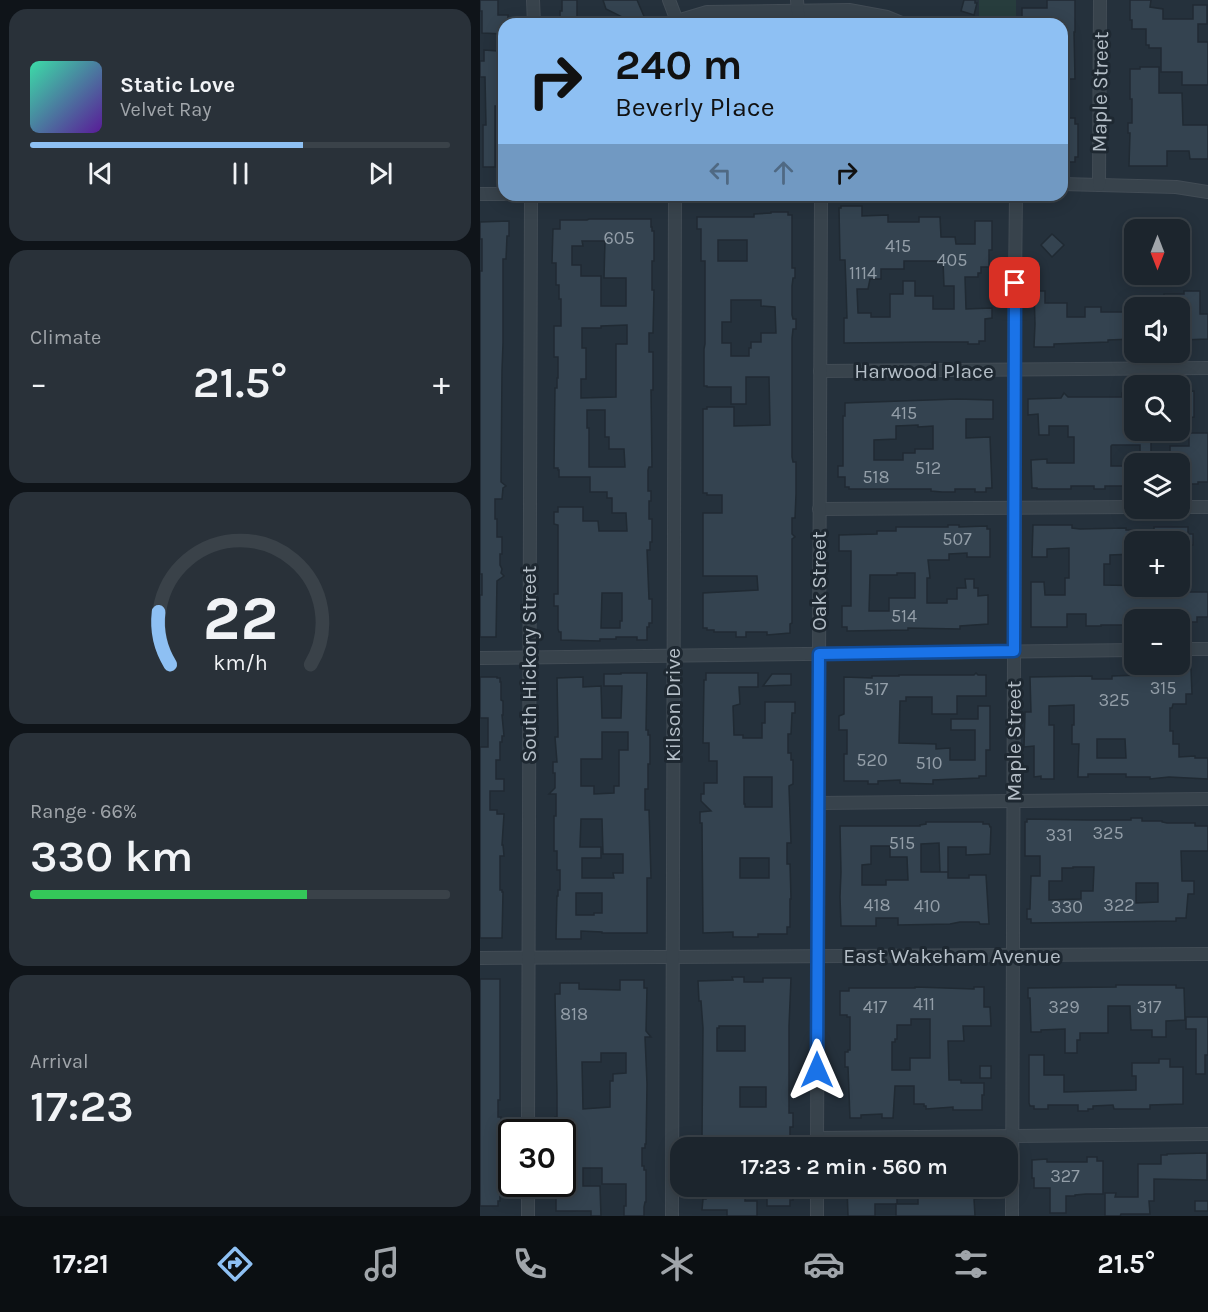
<!DOCTYPE html>
<meta charset="utf-8">
<style>
body{margin:0;font-family:Karla,sans-serif;background:#293139;color:#f1f3f6;height:100vh;display:flex;flex-direction:column;font-size:22px;white-space:nowrap}
*{box-sizing:border-box;margin:0}
p{font-size:20px;color:#a0a5aa}
.icon{flex:none;width:33px;height:33px;fill:none;stroke:currentColor;stroke-width:2;stroke-linecap:round;stroke-linejoin:round}
.map{position:relative;flex:1;overflow:hidden}
.side{display:flex;flex-direction:column;gap:9px;padding:9px;background:#0f1419;width:480px}
.side>*{flex:none}
.guide{position:absolute;left:18px;top:18px;width:570px;height:183px;border-radius:18px;box-shadow:0 3px 15px #0003,0 0 0 2px #3a4249;background:#8ec0f3;color:#111;overflow:hidden}
.needle{width:39px;rotate:180deg}
.tools{position:absolute;left:644px;top:219px;display:grid;gap:12px}
.tools a{display:grid;place-items:center;width:66px;height:66px;border-radius:12px;background:#1c252d;box-shadow:0 3px 15px #0003,0 0 0 2px #3a4249;font-size:30px}
.speed{position:absolute;left:18px;top:1119px;display:flex;gap:12px;font-size:30px;font-weight:700;text-align:center}
.speed>*{display:grid;place-content:center;width:78px;height:78px;border-radius:50%;background:#1c252d;box-shadow:0 3px 15px #0003,0 0 0 2px #3a4249;line-height:1}
.speed .limit{border:3px solid #111;border-radius:9px;background:#fff;color:#111}
.pin{position:absolute;display:grid;place-items:center;width:51px;height:51px;color:#fff;margin:-26px;border-radius:12px;box-shadow:0 3px 9px #0006}
.me{position:absolute;width:66px;margin:-33px;rotate:0deg;stroke-linejoin:round;filter:drop-shadow(0 0 4px #0008)}
.turn{display:flex;align-items:center;gap:21px;height:126px;padding:0 18px;font-size:27px}
.turn .icon{width:78px;height:78px;stroke-width:2.5}
.turn b{display:block;font-size:42px;line-height:51px}
.lanes{display:flex;align-items:center;height:57px;padding:0 18px;background:#0003;justify-content:center;gap:30px;direction:ltr}
.lanes .off{opacity:.35}
.big{font-size:45px;font-weight:600;line-height:1.1}
.side .widget{flex:1;display:flex;flex-direction:column;justify-content:center;gap:9px;min-width:0;padding:0 21px;border-radius:18px;background:#293139}
.side .dial{align-items:center;gap:0}
.dial svg{height:156px;overflow:visible;fill:none;stroke:#3a4249;stroke-width:7;stroke-linecap:round;text-anchor:middle}
.dial text{fill:#f1f3f6;stroke:none}
.song{display:flex;align-items:center;gap:18px}
.cover{width:72px;height:72px;border-radius:9px;background:linear-gradient(135deg,hsl(160 70% 55%),hsl(270 70% 35%))}
.played{height:6px;border-radius:3px;background:linear-gradient(90deg,#8ec0f3 65%,#3a4249 65%)}
.keys{display:flex;justify-content:space-around;direction:ltr}
.heat{display:flex;justify-content:space-between;align-items:center;font-size:33px;direction:ltr}
.charge{height:9px;border-radius:4px;background:linear-gradient(90deg,#34c759 66%,#3a4249 0)}
.trip{position:absolute;left:190px;top:1137px;width:348px;height:60px;border-radius:18px;background:#1c252d;box-shadow:0 3px 15px #0003,0 0 0 2px #3a4249;font-weight:600;line-height:60px;text-align:center}
.tab-bar{display:flex;height:96px;justify-content:space-around;align-items:center;background:#0b0f12;color:#a0a5aa}
.tab-bar .icon{width:42px;height:42px}
.tab-bar .selected{color:#8ec0f3}
.tab-bar b{font-size:27px;color:#f1f3f6}
main{display:flex;flex:1;min-height:0}
.map>svg:first-child{display:block}
.green{fill:#273d3d}
.building{fill:#344350;stroke:#202a33;stroke-width:1.5;fill-rule:evenodd}
.lines{fill:none;stroke-linecap:round;stroke-linejoin:round}
.minor-casing{stroke:#424c55;stroke-width:14}
.minor{stroke:#38434c;stroke-width:12}
.route-casing{stroke:#114b97;stroke-width:15}
.route{stroke:#1a73e8;stroke-width:10}
.labels{text-anchor:middle;dominant-baseline:central;stroke-width:6;stroke-linejoin:round;paint-order:stroke}
.number-label{font-size:18px;fill:#939ea8}
.street-label{font-size:21px;fill:#b4bec7;stroke:#1e2831}
</style>
<main>
<section class="side">
<div class="widget">
<div class="song"><i class="cover"></i><div><b>Static Love</b><p>Velvet Ray</p></div></div>
<div class="played"></div>
<div class="keys"><svg class="icon" aria-label="previous" viewBox="0 0 24 24"><path d="M18 5L8 12l10 7zM5 5v14"/></svg><svg class="icon" aria-label="pause" viewBox="0 0 24 24"><path d="M8 5v14M16 5v14"/></svg><svg class="icon" aria-label="next" viewBox="0 0 24 24"><path d="M6 5l10 7-10 7zM19 5v14"/></svg></div>
</div>
<div class="widget"><p>Climate</p>
<div class="heat"><a>−</a><b class="big">21.5°</b><a>+</a></div>
</div>
<div class="widget dial"><svg viewBox="0 0 100 80">
<path d="M14 69A42 42 0 1 1 86 69"/>
<path d="M14 69A42 42 0 0 1 8 42" stroke="#8ec0f3"/>
<text x="50" y="56" font-size="32" font-weight="700">22</text>
<text x="50" y="72" font-size="11">km/h</text>
</svg></div>
<div class="widget"><p>Range · 66%</p><b class="big">330 km</b><div class="charge"></div></div>
<div class="widget"><p>Arrival</p><b class="big">17:23</b></div>
</section>
<div class="map">
<svg width="728" height="1216" viewBox="0 0 728 1216">
<rect width="100%" height="100%" fill="#25313c"/>
<!-- green -->
<rect class="green" x="499" y="0" width="37" height="24"/>
<!-- building -->
<g class="building">
<path d="M0,0h18v15h10v9h-4v10l-22,-1v-22h-2z"/>
<path d="M82,0h15v24h-17v-13h2z"/>
<path d="M123,0h34l9,21 -10,3 -30,-15z"/>
<path d="M484,0h11v3h2l-3,12 -13,-4z"/>
<path d="M567,0h28v32h-1l1,47h-13v-55h-12v-6h-28v-10h25z"/>
<path d="M650,0h21l-1,7 13,2v10h30v-14h14v19h-9v18h10v43h-26v-13h-21v-24h-12v-3h-3v-16h-14v-9h-2z"/>
<path d="M4,50l14,1v9h5l1,36h-3v10h-6v61h-12v-42h3l-1,-48h-5v-16h4z"/>
<path d="M660,67h19v26h23l1,32h25v34h-18l-1,-8h-22v15h-38l1,-33h-2v-10h4v-24h-2v-30h10z"/>
<path d="M582,118h13v6h3v33h-3v5h-13z"/>
<path d="M361,206h21v10l26,-1v7h31v-5h21l1,20h14l1,7h19v-23h17v29h-3v17h-8v6h-3v4h-13l1,32 26,-1v10l-7,1v22h-6v3h-11v-2h-41l-83,1v-25h3l-1,-31 -1,-27h-5l-1,-52h2zM424,261h39l1,25h10v23h-21v-13h-18v-15h-12v13h-13v23h-19v-4h-13l-1,-24h11l2,-10h11v-10h23z"/>
<path d="M291,212h17v3h4v53h3v10h-2l-1,8v29l1,4h3v10h-3l-1,9v119l1,5h3v32l-1,24h-3v16l3,3 -3,2v84l-2,1v9l-23,2v-3h-21v5h-10v-5h-22v-2h-7v-2h-4v-35l55,-3 -1,-14h-54v-63h19v-18h-15v-2h-4v-84h4v-2h27v19l36,-1 -1,-48h-23v27h-15v-17h-24v-1h-3v-37l1,-5v-83h-4v-32h-4v-12h57v-3l17,-1zM238,240h29v21h-29zM251,300h30v6l14,1 1,26h-15v9h-10v6h-2v8h-18v-13h-9v-21h9z"/>
<path d="M109,219h62v8h1v4h2v30h-2v29h2l-1,43h-4v19h4v38h-2l1,77h-3l-1,3v21h3v10h-2v18h3v23h-2v8h-3l2,49h3v24h-3v4h-2v13h-10v-3h-21v2h-16v2l-39,-1v-8h-2l-1,-3v-23h-4v-12h4v-69l-4,-1v-12h4v-5h25v14h15l1,10h28l-1,-18h-14v-15h-5v-6h-17v-15h-31v-7h-1v-2h-4l1,-80h2v-10h1v-21h-4v-31h7v-27h-2v-14h-3v-22h-4l1,-34h7v-9h27zM102,241h23l-1,37h22v28h-25v-30h-20v-11h-9v-19h11zM147,325v19h-11v53l-35,1v-19h5v-31h-4v-20h19v-2zM107,410h18v27h4v12h15l1,18h-36v-39h-2zM122,593h20v28h-2v7h-19z"/>
<path d="M29,221v15h-2l-1,23h-3v84l-1,27 -1,112 5,4 -3,2 -1,11h-7v20h2v18h5v17h-2v11l2,4 -1,4 3,3 -7,5 -1,56h-16v-42h2v-21h-2v-303h2v-32h-2v-17z"/>
<path d="M572,234l12,11 -12,12 -11,-12z"/>
<path d="M554,291h11v12h22v14h18v-10h16v5h31v6h2v21l-26,1v2l-54,2v3h-20l1,-23z"/>
<path d="M704,291h16v23h8v25l-26,1v-3h-3v-29h-15v-14h20z"/>
<path d="M714,391v26l-12,1v-1h-3v-25z"/>
<path d="M584,393l4,4h54v-4h12v37h17v34h-11v-19h-28l-1,1v20h23v20h-29v3h-11v-3h-23v3h-34v-1h-5l-1,-28 16,-1v4h27v-26h-6v-11h-19v9h-10l-1,-21 -10,1v-16l33,-1z"/>
<path d="M477,399l36,1v19h-27v19l24,-1 2,51h-6v4h-11v-3h-20v3h-13l-11,-1v-2h-82v-2h-4v-10h-7v-11h5v-50h2v-13zM438,425v2l15,-1v23h-18v4h-12v7h-29v-20l22,-1v-13z"/>
<path d="M709,433h19v49h-10v2h-19v-20h-9v-18h19z"/>
<path d="M468,525h11v2l28,-1v3h3v28h-23v-4l-18,1v6h-21l2,18h-3v25h20v-4h10v-11h9l-1,-9h9v9h4v8l10,-1v29l-28,2v3l-52,-1v2l-61,1v-4h-5v-21h9v-55h-12v-16l38,-1v-3h19v-4h52zM417,573h18v25h-26v13h-20l1,-36h27z"/>
<path d="M553,525h39v3l8,1 46,-1v2h9l-1,24 -24,1v9h-6v21l48,1v10l18,-1v-9h14v6h24v25h-11v5h-9l-3,-3 -51,1v5h-33v1h-15v-12h-19v13h-36v-45h13l1,13h20v-17h4v-30l-22,1v8h-15z"/>
<path d="M674,527h34v7h5v11h-14v-3h-25z"/>
<path d="M702,669h9l1,25h-6v10h-13l-1,4h-2v23h3v13h6v13l16,-1v2h13v21l-39,-2 -19,2v-2h-24v-3h-38v3h-10l1,-33h-7v-19h2v-20l-25,1v19h5v54h-13v-3l-7,1v-31l-10,1 1,-35h6l-1,-35 62,-1v3h20v-3l63,-2v-2h7zM617,739h28l1,19h-29z"/>
<path d="M141,673h26l-1,57h2v5h2v29h-2v25h-3v21h4l2,68h-4v55h-45v-1l-21,-1v8h-25l1,-43h1v-6h2v-20h-3v-19h-3v-35h2v-22h-7l6,-6v-15h-2v-11h4l-2,-25h3v-6l-1,-53 26,-1v10l18,-1 1,32h19l1,-32h-18v-12h17zM122,732h26v18h-9v36h-5v7l-20,1v-8h-13v-27h21zM101,819h21l1,35h20v19h-10l1,5h-32v-20h19v-11h-21zM96,893h26v20h-8v2h-18z"/>
<path d="M226,673h52v14h-19l1,17 -7,2 1,29h9v3h19v-15h3v-21h30v11h-3l-1,21h-3v19h3v7h2v24l-4,2v1l2,56h-4v21h3l1,35h-1v28h-3v7h-29v3h-25v-5l-30,1 -1,-110h-2v-11l11,-1 -10,-10v-7h3v-11h13v-22h-8v-18h-6l1,-63h2zM264,777h28v30h-27v-3h-1zM260,858h29v20h-29z"/>
<path d="M496,673l2,2h8v21h-29v18h-25v-17h-26v4h-6l-1,42 37,1v5l14,-1v12h25v-30h-24v-11h27v-13h12v44h-4v26h-7v2l-46,2v4l-33,-1v-3l-22,1v3h-10v-3h-24v-27h3v-24h-8v-14l5,-2v-37l28,1v-2h27v-1h75z"/>
<path d="M292,674h19v11l-28,1z"/>
<path d="M0,677h17v1h3v4h1v18l2,1v14h-1l2,21h-2v6h-2v18h-4v19h8v12h-14v19h7v4h7l-2,31h1l1,11h-4v34h2v2h1l-1,46h-22v-191h8v-29h-8z"/>
<path d="M651,818h11v3h20v1l5,1h28v3h13v25h-27l1,30h12v13h-6l-2,24h-10v3l-145,2v-4h-4v-10h3l1,-33h9v-20h-15v-34h2v-3l60,1h44zM593,867h21l-1,24h-12v8l-32,1v-19h13v-13h11zM656,883h22v19l-22,1z"/>
<path d="M446,822h57v2h6l1,3h1l-1,27 -24,1v-8h-18v25h-8l-1,-29 -18,1v28h27v6h21v-3h17l3,49h-9l-1,-2h-19l-10,2 -52,1v-7h-22v8h-35l-1,-29 1,-25 -1,-46h80v-1l6,-1zM391,846h19v11h17l1,23h-22v5h-24v-20l9,-1z"/>
<path d="M252,977h12v5h19v-4h28l-2,48v87h4v14h-3v21h-25v-11h-21v6h-16v5h-29v-10h3l1,-110 -2,-27h-2l-1,-20 35,-1zM239,1026h26v25h-28v-23h2zM260,1087h26v20h-26z"/>
<path d="M0,979h20v121h-2v17h3v15l-1,16h-1l1,53h-2v5h-18z"/>
<path d="M140,980h24v8h3l-1,43 5,6h-6l2,47 -1,60h-1v4h-3v18h2v4h2v32h-1l-1,5v9h-20v-10h2v-22h-24v-16h-19v18h17l1,30h-10v-5h-35v-19h2v-8h4v-38h14l-21,-21v-8h2v-23l-2,-100h5v-11h19v6l41,1zM121,1053h25v20l-13,1v7h-3v26l-27,2 -1,-47h19z"/>
<path d="M636,985h60v3h8l1,32 -19,1v16h-14v-7h-21l-1,-24h-22v27h-28v7h-3v13h-12v-24l-24,1v2h-10l-1,-34h-2v-10l88,-1z"/>
<path d="M435,987l59,2v-2h10v20h6l1,19h-28l1,15h-16l1,39h12v3h23v12h-2v15h-29v-3l-27,2v-3h-2v-2h-10v-18h-19l-2,32h-11v-4l-21,1v3h-11l-2,-51h-3v-15h3v-2h2v-33h-3v-2h-7v-24h9v-3h66zM431,1019h19v39h-20v12h-18v-28h3v-3h2v-14h14z"/>
<path d="M706,1017h22v38h-3v19h-9v-45h-10z"/>
<path d="M549,1055h15v20h20v17l72,-2v-14h-4v-13h27v-4h11v8h13v37l-33,1v4h-36l-1,-4 -20,1v3h-5v2h-10v-6h-30v4h-14v-3h-4l-1,-3z"/>
<rect x="500" y="1066" width="11" height="12"/>
<path d="M727,1153v27l-53,-1v22h-5l1,13h-29l-1,2h-15v-23h11l-1,4h23v-33h23v-9h6v-1z"/>
<path d="M607,1157h10v4h6v33h-17l-11,1v1h-9v17h-16v-25h-16v-10h-2v-18l15,-1v3h40z"/>
<path d="M250,1186h15v15h12v15h-30v-6h-25l1,-11h3v-8h24z"/>
<path d="M367,1186h27l3,1v7h20v10h-22v12h-27z"/>
<path d="M438,1186h67l1,12 -12,1 1,17h-79v-12h22z"/>
<path d="M287,1187h26v13h-3v6h-23z"/>
<rect x="715" y="1201" width="13" height="10"/>
</g>
<g class="lines">
<!-- minor casing -->
<g class="minor-casing">
<g id="minor">
<path d="M53,0l1,24"/>
<path d="M189,0l8,21 30,-9 142,-2 38,7 17,7"/>
<path d="M317,0l2,24"/>
<path d="M582,184l114,3 32,5"/>
<path d="M619,185l1,-185"/>
<path d="M0,194h24"/>
<path d="M340,371l388,-3"/>
<path d="M699,507h29"/>
<path d="M339,509l315,-2"/>
<path d="M699,649h29"/>
<path d="M0,658l654,-8"/>
<path d="M338,803l390,-4"/>
<path d="M0,958l728,-4"/>
<path d="M48,1132l3,-937"/>
<path d="M337,1138l391,-4"/>
<path d="M337,1148l4,-953"/>
<path d="M48,1216v-32"/>
<path d="M192,1216l3,-1021"/>
<path d="M337,1216v-30"/>
<path d="M532,1216l2,-565 1,-143 -1,-138 2,-175"/>
</g>
</g>
<!-- minor -->
<use href="#minor" class="minor"/>
</g>
<g class="lines">
<!-- route casing -->
<g class="route-casing">
<path id="route" d="M337,1070l2,-416 195,-3c1,-123 0,-245 1,-368"/>
</g>
<!-- route -->
<use href="#route" class="route"/>
</g>
<g class="labels">
<!-- number labels -->
<g class="number-label">
<text x="139" y="238">605</text>
<text x="418" y="246">415</text>
<text x="472" y="260">405</text>
<text x="383" y="273">1114</text>
<text x="424" y="413">415</text>
<text x="448" y="468">512</text>
<text x="396" y="477">518</text>
<text x="477" y="539">507</text>
<text x="424" y="616">514</text>
<text x="683" y="688">315</text>
<text x="396" y="689">517</text>
<text x="634" y="700">325</text>
<text x="392" y="760">520</text>
<text x="449" y="763">510</text>
<text x="628" y="833">325</text>
<text x="579" y="835">331</text>
<text x="422" y="843">515</text>
<text x="397" y="905">418</text>
<text x="639" y="905">322</text>
<text x="447" y="906">410</text>
<text x="587" y="907">330</text>
<text x="444" y="1004">411</text>
<text x="395" y="1007">417</text>
<text x="584" y="1007">329</text>
<text x="669" y="1007">317</text>
<text x="94" y="1014">818</text>
<text x="585" y="1176">327</text>
</g>
<!-- street labels -->
<g class="street-label">
<text transform="translate(620 92) rotate(-89)">Maple Street</text>
<text x="444" y="371">Harwood Place</text>
<text transform="translate(339 581) rotate(-90)">Oak Street</text>
<text transform="translate(49 664) rotate(-90)">South Hickory Street</text>
<text transform="translate(193 705) rotate(-90)">Kilson Drive</text>
<text transform="translate(534 741) rotate(-90)">Maple Street</text>
<text x="472" y="956">East Wakeham Avenue</text>
</g>
</g>
</svg>
<div class="tools">
<a><svg class="needle" viewBox="-14 -14 28 28"><path d="M0-13l5 13h-10z" fill="#e53935"/><path d="M0 13l5-13h-10z" fill="#a0a5aa"/></svg></a>
<a><svg class="icon" aria-label="sound" viewBox="0 0 24 24"><path d="M4 9h4l5-4v14l-5-4H4zM17 9q2 3 0 6"/></svg></a>
<a><svg class="icon" aria-label="search" viewBox="0 0 24 24"><circle cx="10" cy="10" r="6"/><path d="M15 15l6 6"/></svg></a>
<a><svg class="icon" aria-label="layers" viewBox="0 0 24 24"><path d="M12 4l9 5-9 5-9-5zM3 14l9 5 9-5"/></svg></a>
<a>+</a>
<a>−</a>
</div>
<div class="speed"><div class="limit">30</div></div>
<div class="pin" style="left:535px;top:283px;background:#d93025"><svg class="icon" aria-label="arrive" viewBox="0 0 24 24"><path d="M6 21V4h12l-3 4 3 4H6"/></svg></div>
<svg class="me" style="left:337px;top:1070px" viewBox="-20 -20 40 40"><path d="M0-17L14 15 0 8-14 15z" fill="#1a73e8" stroke="#fff" stroke-width="4"/></svg>
<div class="trip">17:23 · 2 min · 560 m</div>
<div class="guide">
<div class="turn"><svg class="icon" aria-label="right" viewBox="0 0 24 24"><path d="M7 20v-9h11M14 6l5 5-5 5"/></svg><div><b>240 m</b>Beverly Place</div></div>
<div class="lanes"><svg class="icon off" aria-label="left" viewBox="0 0 24 24"><path d="M17 20v-9H6M10 6l-5 5 5 5"/></svg><svg class="icon off" aria-label="ahead" viewBox="0 0 24 24"><path d="M12 20V5M6 11l6-6 6 6"/></svg><svg class="icon" aria-label="right" viewBox="0 0 24 24"><path d="M7 20v-9h11M14 6l5 5-5 5"/></svg></div>
</div>
</div>
</main>
<nav class="tab-bar">
<b>17:21</b>
<svg class="icon selected" aria-label="directions" viewBox="0 0 24 24"><path d="M12 3l9 9-9 9-9-9zM9 14v-3h6M13 9l2 2-2 2"/></svg>
<svg class="icon" aria-label="music" viewBox="0 0 24 24"><path d="M9 18V5l10-2v13"/><circle cx="6" cy="18" r="3"/><circle cx="16" cy="16" r="3"/></svg>
<svg class="icon" aria-label="phone" viewBox="0 0 24 24"><path d="M5 4h4l2 5-3 2q2 4 5 5l2-3 5 2v4C11 20 4 13 5 4z"/></svg>
<svg class="icon" aria-label="climate" viewBox="0 0 24 24"><path d="M12 3v18M4 7l16 10M4 17L20 7"/></svg>
<svg class="icon" aria-label="car" viewBox="0 0 24 24"><path d="M5 17H2v-5l4-1 3-4h7l3 4 3 1v5h-3M9 17h6M6 11h13"/><circle cx="7" cy="17" r="2"/><circle cx="17" cy="17" r="2"/></svg>
<svg class="icon" aria-label="filters" viewBox="0 0 24 24"><path d="M4 7h16M4 17h16"/><circle cx="9" cy="7" r="2"/><circle cx="15" cy="17" r="2"/></svg>
<b>21.5°</b>
</nav>
